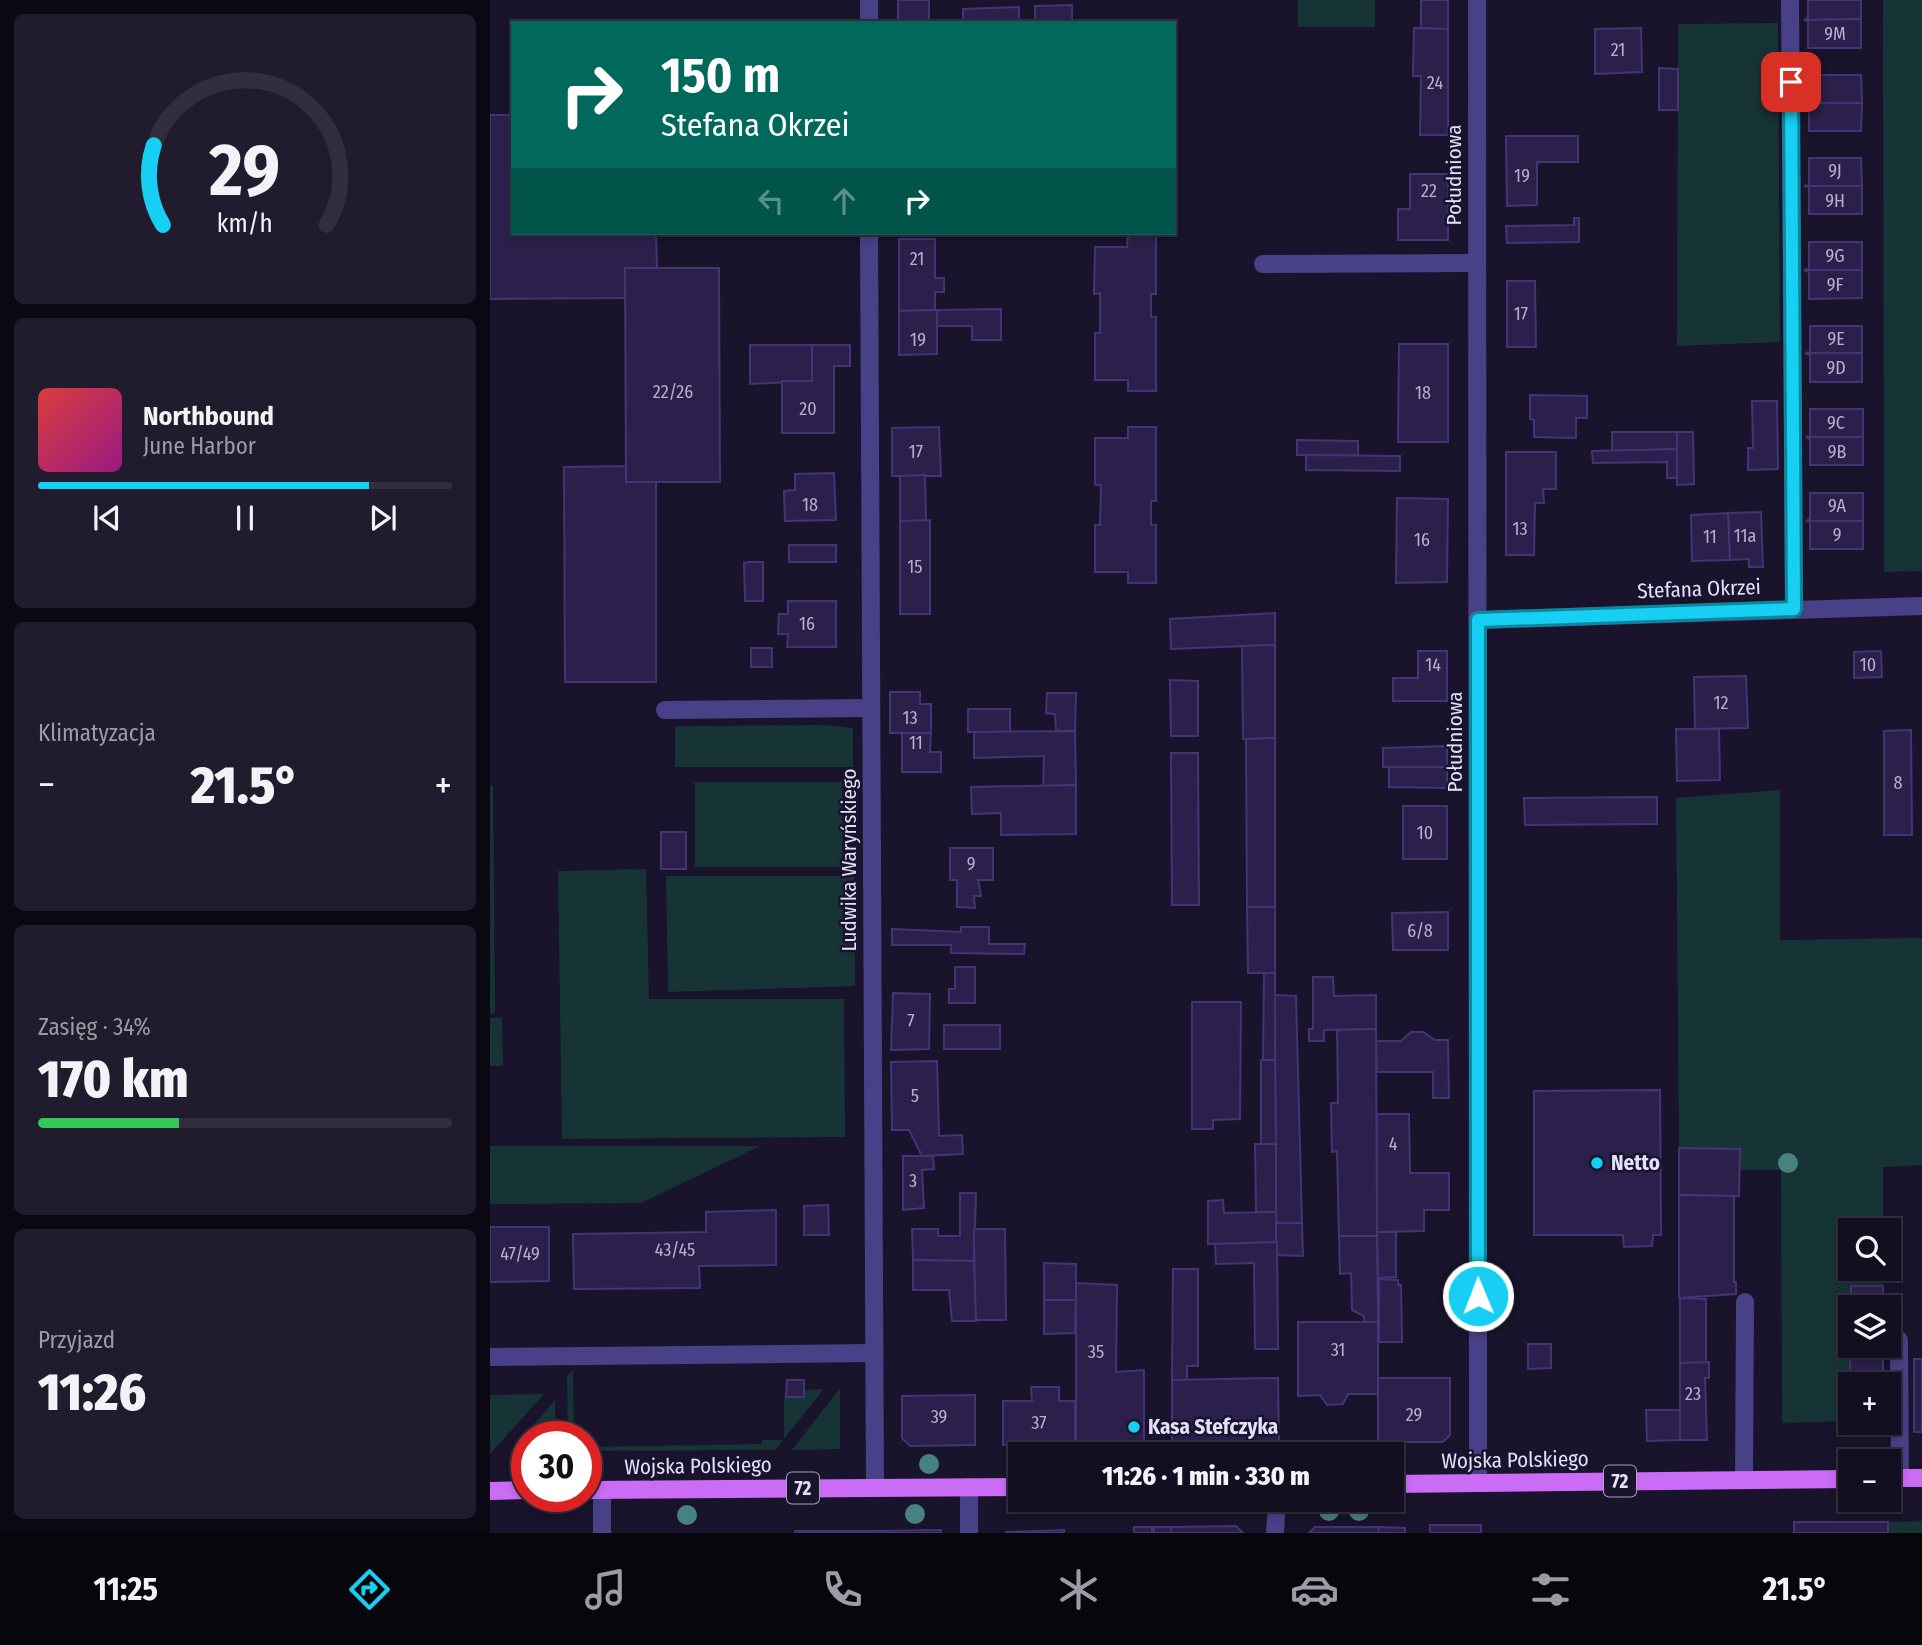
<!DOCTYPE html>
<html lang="pl">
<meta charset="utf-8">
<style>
body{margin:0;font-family:"Fira Sans Condensed",sans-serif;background:#201c2d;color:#f1f3f6;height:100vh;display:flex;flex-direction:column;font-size:26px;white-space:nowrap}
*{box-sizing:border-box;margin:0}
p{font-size:23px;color:#9d9ca5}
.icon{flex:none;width:38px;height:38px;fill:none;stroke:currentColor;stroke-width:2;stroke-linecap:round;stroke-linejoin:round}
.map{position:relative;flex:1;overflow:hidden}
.panel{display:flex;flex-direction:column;gap:14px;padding:14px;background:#0a0812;width:490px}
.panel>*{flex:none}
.hud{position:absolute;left:21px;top:21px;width:665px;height:214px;border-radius:0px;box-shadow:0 4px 10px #0003,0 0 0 2px #322e3e;background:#00695c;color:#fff;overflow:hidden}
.fabs{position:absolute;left:1348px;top:1218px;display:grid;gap:14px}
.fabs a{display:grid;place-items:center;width:63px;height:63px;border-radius:0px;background:#130e20;box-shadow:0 4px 10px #0003,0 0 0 2px #322e3e;font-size:35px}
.speed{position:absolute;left:21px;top:1421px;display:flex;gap:14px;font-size:35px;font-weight:700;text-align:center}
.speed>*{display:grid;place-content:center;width:91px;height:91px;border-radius:50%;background:#130e20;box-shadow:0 4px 10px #0003,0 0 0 2px #322e3e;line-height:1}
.speed .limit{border:10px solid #d22;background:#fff;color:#111}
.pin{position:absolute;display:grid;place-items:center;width:60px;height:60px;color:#fff;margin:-30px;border-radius:14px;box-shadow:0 4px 10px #0006}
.me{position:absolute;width:77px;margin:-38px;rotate:359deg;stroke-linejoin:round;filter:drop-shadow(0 0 5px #0008)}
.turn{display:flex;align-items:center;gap:24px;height:147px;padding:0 35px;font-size:32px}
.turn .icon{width:91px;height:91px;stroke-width:2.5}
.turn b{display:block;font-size:49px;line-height:60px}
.lanes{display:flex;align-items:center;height:66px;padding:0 35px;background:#0003;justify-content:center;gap:35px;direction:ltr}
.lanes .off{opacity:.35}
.big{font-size:52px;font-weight:800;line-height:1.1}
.panel .tile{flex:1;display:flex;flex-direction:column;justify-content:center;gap:10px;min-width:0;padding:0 24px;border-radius:10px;background:#201c2d}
.panel .dial{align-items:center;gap:0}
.dial svg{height:182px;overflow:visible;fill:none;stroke:#322e3e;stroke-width:7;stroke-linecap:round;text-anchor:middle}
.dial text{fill:#f1f3f6;stroke:none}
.song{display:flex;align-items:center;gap:21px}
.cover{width:84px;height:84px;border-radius:10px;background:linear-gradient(135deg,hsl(0 70% 55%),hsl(310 70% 35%))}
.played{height:7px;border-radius:4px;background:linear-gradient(90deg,#16cff2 80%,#322e3e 80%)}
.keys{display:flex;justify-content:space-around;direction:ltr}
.heat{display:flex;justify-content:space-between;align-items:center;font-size:38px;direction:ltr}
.charge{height:10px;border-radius:5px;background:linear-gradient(90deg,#34c759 34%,#322e3e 0)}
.trip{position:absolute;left:518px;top:1442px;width:396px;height:70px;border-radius:0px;background:#130e20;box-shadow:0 4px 10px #0003,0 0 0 2px #322e3e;font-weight:800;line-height:70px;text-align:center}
.tabs{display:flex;height:112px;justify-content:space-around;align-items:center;background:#08060d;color:#9d9ca5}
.tabs .icon{width:49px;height:49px}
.tabs .selected{color:#16cff2}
.tabs b{font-size:32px;color:#f1f3f6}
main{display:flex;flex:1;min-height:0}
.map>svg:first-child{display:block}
.green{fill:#163435}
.building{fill:#2b204b;stroke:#443476;stroke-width:2}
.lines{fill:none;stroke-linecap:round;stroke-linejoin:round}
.service{stroke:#484187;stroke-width:18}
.minor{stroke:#484187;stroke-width:18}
.primary{stroke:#cb6cf7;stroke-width:18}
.tree{fill:#478180}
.route-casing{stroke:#0e879d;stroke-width:18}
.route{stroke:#16cff2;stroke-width:12}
.poi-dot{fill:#16cff2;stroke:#19132b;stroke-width:2.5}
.labels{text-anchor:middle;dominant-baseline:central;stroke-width:5;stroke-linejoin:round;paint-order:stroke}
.number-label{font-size:18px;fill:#b6afd0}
.shield{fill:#19132b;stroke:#a7a2be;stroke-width:2}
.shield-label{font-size:19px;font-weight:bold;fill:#e4dffd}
.street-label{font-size:21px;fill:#e4dffd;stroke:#19132b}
.poi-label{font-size:21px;font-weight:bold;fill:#e4dffd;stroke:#19132b;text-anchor:start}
</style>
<main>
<section class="panel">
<div class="tile dial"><svg viewBox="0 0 100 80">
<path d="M14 69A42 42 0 1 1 86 69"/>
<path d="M14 69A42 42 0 0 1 10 34" stroke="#16cff2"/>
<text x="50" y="56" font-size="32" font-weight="700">29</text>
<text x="50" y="72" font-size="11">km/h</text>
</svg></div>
<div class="tile">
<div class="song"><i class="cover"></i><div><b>Northbound</b><p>June Harbor</p></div></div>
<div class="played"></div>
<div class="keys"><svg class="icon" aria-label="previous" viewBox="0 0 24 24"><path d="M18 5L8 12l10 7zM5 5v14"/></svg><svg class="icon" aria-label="pause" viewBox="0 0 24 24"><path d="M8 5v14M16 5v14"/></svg><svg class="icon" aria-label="next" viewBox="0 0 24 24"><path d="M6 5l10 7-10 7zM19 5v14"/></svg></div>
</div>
<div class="tile"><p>Klimatyzacja</p>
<div class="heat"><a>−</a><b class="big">21.5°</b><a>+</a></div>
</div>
<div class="tile"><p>Zasięg · 34%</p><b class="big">170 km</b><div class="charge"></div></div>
<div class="tile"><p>Przyjazd</p><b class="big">11:26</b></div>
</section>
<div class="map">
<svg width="1432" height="1533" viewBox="0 0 1432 1533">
<rect width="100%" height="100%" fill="#19132b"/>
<!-- green -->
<g class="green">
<rect x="808" y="0" width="77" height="27"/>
<path d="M1393,0h39v571l-38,1z"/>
<path d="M1288,23l2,319 -103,4 1,-322z"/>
<path d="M333,725l30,3v39h-178v-41z"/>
<path d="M205,782h147l1,85h-148z"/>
<path d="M0,786h3l2,227 -5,1z"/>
<path d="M1290,790v150l142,-2v227l-39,2v63h-33v39h33v17h-32l-1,84 12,7h21v7h-33v37l-68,2 -1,-253h-41l-1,-21 -60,-1 -3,-350z"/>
<path d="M156,869l3,130h195l1,138 -283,2 -4,-268z"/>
<path d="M176,876h188l1,110 -187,6z"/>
<path d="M0,1018h12l1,48h-13z"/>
<path d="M0,1146h270l-119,57 -151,1z"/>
<path d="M83,1371l1,66h-6l-1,-62z"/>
<path d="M350,1388v61l-48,1z"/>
<path d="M334,1389l-49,61 -189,1v-4l176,-3v-4h22v-42l20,-2v-6z"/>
<path d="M54,1394l-53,59h-1v-58z"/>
<path d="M65,1400l1,37h-29v15h-17z"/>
<path d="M1432,1521v12h-34v-11z"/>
</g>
<!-- building -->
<g class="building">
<rect x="408" y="0" width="31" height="23"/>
<path d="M931,0h27v29l-27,-1z"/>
<path d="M1318,0h53v19l-57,1 4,-2z"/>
<path d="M582,5v18h-37v-17z"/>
<path d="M529,7v16h-56v-14z"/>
<path d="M1371,19v29h-53v-27l-4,-1z"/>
<path d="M924,28l34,1v106h-28l1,-59h-8z"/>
<path d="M1151,28l1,44 -47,2v-45z"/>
<path d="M1169,68l19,1v41h-19z"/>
<path d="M1319,75h52l1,28h-58l5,-1z"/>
<path d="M1314,103h58l-1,28h-52v-27z"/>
<path d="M0,115h23v118h143l1,35h-32v30l-135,1z"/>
<path d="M1016,136h72v26h-41v43l-30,1z"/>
<path d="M1319,158h52l1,28h-58l5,-1z"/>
<path d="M920,174h38v66h-50v-31h12z"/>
<path d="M1314,186h58v28h-53v-27z"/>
<path d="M1084,218h5v24l-72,1 -1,-17 68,-1z"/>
<path d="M638,236h28v58h-5v23h5v74h-28v-11h-33v-47h5v-40l-6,1 1,-47h32z"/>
<path d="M409,239h36v39h9v14h-9v18l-36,1z"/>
<path d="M1319,242h53v28h-58l5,-1z"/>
<path d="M135,268h94l1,214h-94z"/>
<path d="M1314,270h58v28l-53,1v-27z"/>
<path d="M1017,281h28l1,66h-29z"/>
<path d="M511,309v31h-29v-14h-35v-16z"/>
<path d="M447,310v44l-38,1v-44z"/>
<path d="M1320,326h52v27h-57l5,-1z"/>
<path d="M909,344h49v98h-50z"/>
<path d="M260,345h62v36l-62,3z"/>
<path d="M322,345h38v21h-16v67h-52v-52h30z"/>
<path d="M1315,353h57v29h-52v-27z"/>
<path d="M1040,395l57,1v22h-11v20l-42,-1v-17l-4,-1z"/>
<path d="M1262,401h25l1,68 -30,1v-22h5z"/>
<path d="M1320,409h53v28h-57l4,-1z"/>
<path d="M449,427l2,49h-49v-48z"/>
<path d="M638,427h28v74h-5v24h5v58h-28v-11h-33v-47h5l1,-40h-6v-47h33z"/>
<path d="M1122,432h65v17l-65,2z"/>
<path d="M1187,432h16l1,52 -17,1z"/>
<path d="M1316,437h57v28h-53v-26z"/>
<path d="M807,440l61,1v15l-61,-1z"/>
<path d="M1187,449v29h-10v-16l-74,1 -1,-12z"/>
<path d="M1016,452h50v37h-13l1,14h-9l-1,52h-28z"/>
<path d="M816,455l94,1v15l-94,-1z"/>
<path d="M136,466v16h30v200h-91l-1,-215z"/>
<path d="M344,473l2,47 -51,1 -1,-30 11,-1v-16z"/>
<path d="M435,475l1,46h-26v-45z"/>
<path d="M1320,493h53v28h-57l4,-2z"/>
<path d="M907,498l51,1 -1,83 -51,1z"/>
<path d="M1271,512l2,55h-14v-8l-19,1 -2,-47z"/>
<path d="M1238,513l2,47 -38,1 -1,-46z"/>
<path d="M440,520v94h-30v-93z"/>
<path d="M1316,521h57v28h-53v-27z"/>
<rect x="299" y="545" width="47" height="17"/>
<path d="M258,562h15v39h-18l-1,-38z"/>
<path d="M298,601h48v46h-49l1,-13h-10l1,-20h9z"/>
<path d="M785,613v32l-104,4 -1,-30z"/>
<path d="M785,645v93l-32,1 -1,-93z"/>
<rect x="261" y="648" width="21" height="19"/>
<path d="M928,651h29v50h-54v-23h25z"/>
<path d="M1391,651l1,26 -28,1v-26z"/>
<path d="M1256,676l2,52 -53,1 -1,-52z"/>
<path d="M680,680l28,1v55h-27z"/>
<path d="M400,692h30v12h11v29h-41z"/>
<path d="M557,693h29l-1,38h-19l-1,-17 -9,-1z"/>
<rect x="478" y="709" width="42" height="23"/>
<path d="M1186,729h43l1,51 -43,1z"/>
<path d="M1421,730l1,105h-28v-104z"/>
<path d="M585,731l1,54 -33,1 1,-30 -70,2v-26z"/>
<path d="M412,733h29l-1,19h11v20h-39z"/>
<path d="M785,738v169h-28l-1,-168z"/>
<path d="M957,746v21h-64v-19z"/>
<path d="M681,753h27l1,152h-27z"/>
<path d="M899,767h58v21l-58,-1z"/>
<path d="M586,785v49l-75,1v-22l-29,1 -1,-27z"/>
<path d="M1167,797v27l-132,1 -1,-27z"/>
<rect x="913" y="806" width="44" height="53"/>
<rect x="171" y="832" width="25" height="37"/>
<path d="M460,848h43v32h-15l3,16h-7l1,12 -18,-1v-27h-7z"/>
<path d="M757,907h28v66h-27z"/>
<path d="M958,912v38h-55l-1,-37z"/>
<path d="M471,927h28v17h36l-1,10 -73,-1v-8h-59v-16l69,3z"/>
<path d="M465,967h20v36h-26v-14h6z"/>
<path d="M774,973h11v87h-12z"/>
<path d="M823,977h20l1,19 42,-1v34l-52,1v11h-15v-12h4z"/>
<path d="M403,993l37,1 -1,55 -38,1z"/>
<path d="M785,995l21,1 6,227h-26z"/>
<path d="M702,1002h49l-1,117 -27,1v9h-21z"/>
<rect x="454" y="1025" width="56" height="24"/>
<path d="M886,1029l1,207h-38l-2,-85 -5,1 -1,-49h7l-1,-73z"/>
<path d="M921,1032h12l12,8h13l1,58h-16v-26h-56l-1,-31h25z"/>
<path d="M771,1060h14l1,84h-15z"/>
<path d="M447,1061l2,75 23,-1 1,19 -41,2 -13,-26h-17l-1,-68z"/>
<path d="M1170,1090l1,145h-8l-1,11 -28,1 -1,-12h-89v-144z"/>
<path d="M887,1114h32l1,59h39v37h-25v21l-47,1z"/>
<path d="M765,1144h21v68h-20z"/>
<path d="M1189,1148l61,1 -1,47 -60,-1z"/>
<path d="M413,1156h30l1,13 -12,1 2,38 -21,2z"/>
<path d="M470,1193h16l-2,68 -61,-1 -1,-31h26v7h22z"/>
<path d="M1189,1195l55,1v86h2v12l-57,4z"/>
<path d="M733,1200l1,13 52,-1 1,30 -69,2v-43z"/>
<path d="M338,1205l1,30h-25v-29z"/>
<path d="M286,1210v55l-77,1 1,22 -126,1 -1,-55 133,-2v-20z"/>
<path d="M786,1223h26l1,33 -27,-1z"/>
<path d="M0,1227h59v54l-59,1z"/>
<path d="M484,1229h31l1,91h-31z"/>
<path d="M887,1232h19v45l-18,1z"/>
<path d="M849,1236h38l1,86h-14v-6l-12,-6 -1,-37 -11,1z"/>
<path d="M787,1242l1,107h-23l-1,-86 -38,1 -1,-20z"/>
<path d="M423,1260l61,1 2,60h-24l-3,-31h-36z"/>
<path d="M554,1263l32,1v36h-32z"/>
<path d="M683,1269h25v97h-11v14h-15z"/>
<path d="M889,1279l19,1v5h3l1,57h-23z"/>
<path d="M586,1283l41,2 -1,87 28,-2v74h-68z"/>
<rect x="1361" y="1286" width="32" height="21"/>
<path d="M1190,1298l26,1v64h-26z"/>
<path d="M554,1300h32l-1,33 -31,1z"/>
<path d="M808,1322h80v72h-30l-5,10 -16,1 -7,-10 -22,1z"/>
<path d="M1038,1344h23v24l-23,1z"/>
<path d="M1360,1346h33v31h-21l-12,-6z"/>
<rect x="1424" y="1359" width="8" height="73"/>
<path d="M1219,1362v16h-4l2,62h-27v-77z"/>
<path d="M788,1378l1,65 -107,1v-64z"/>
<path d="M888,1378h72v57l-7,7h-65z"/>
<path d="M297,1380h17v17h-18z"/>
<path d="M541,1387h28v14h16v43l-72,1v-44h29z"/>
<path d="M485,1395v50l-65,1 -8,-8v-42z"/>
<path d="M1156,1410h34v30l-33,1z"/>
<rect x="1304" y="1522" width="94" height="11"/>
<rect x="940" y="1525" width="51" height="8"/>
<path d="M746,1526l7,7h-72v-6z"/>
<rect x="644" y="1527" width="18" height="6"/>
<rect x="664" y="1527" width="17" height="6"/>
<path d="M825,1527h64l-1,6h-69z"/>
<path d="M889,1527l26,1v5h-27z"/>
<path d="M451,1530v3h-66v-2z"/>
<path d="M574,1530v3h-58v-1z"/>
<rect x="305" y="1531" width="79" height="2"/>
</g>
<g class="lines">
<!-- service -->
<g class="service">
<path d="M1300,0l4,609"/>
<path d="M773,264l214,-1"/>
<path d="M175,710l206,-2"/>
<path d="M1409,1340l1,138"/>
<path d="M1254,1480l1,-178"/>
<path d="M112,1490v43"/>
</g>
<!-- minor -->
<g class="minor">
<path d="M379,0v23"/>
<path d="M987,0l1,1483"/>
<path d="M379,233l6,1255"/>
<path d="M988,620l444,-14"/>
<path d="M0,1357l382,-4"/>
<path d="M479,1533v-46"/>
<path d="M785,1533l2,-33"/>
</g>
<!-- primary -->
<g class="primary">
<path d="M1398,1478h34"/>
<path d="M901,1484l459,-5"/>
<path d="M96,1490l434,-3"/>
<path d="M0,1491l37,-1"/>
</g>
</g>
<!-- trees -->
<g class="tree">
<circle cx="1298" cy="1163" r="10"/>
<circle cx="1010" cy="1311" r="10"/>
<circle cx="439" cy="1464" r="10"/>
<circle cx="839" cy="1511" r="10"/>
<circle cx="869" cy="1511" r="10"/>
<circle cx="425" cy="1514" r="10"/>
<circle cx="197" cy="1515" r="10"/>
</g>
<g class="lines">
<!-- route casing -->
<g class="route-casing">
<path id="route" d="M988,1296v-676l316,-11 -3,-527"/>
</g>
<!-- route -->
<use href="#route" class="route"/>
</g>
<!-- markers -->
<g class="poi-dot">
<circle cx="1107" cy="1163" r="7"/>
<circle cx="644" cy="1427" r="7"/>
</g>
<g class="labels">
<!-- number labels -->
<g class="number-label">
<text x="1345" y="34">9M</text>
<text x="1128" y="50">21</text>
<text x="945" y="83">24</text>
<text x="1345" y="171">9J</text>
<text x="1032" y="176">19</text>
<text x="939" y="191">22</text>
<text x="1345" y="201">9H</text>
<text x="1345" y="256">9G</text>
<text x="427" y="259">21</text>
<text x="1345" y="285">9F</text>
<text x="1031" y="314">17</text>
<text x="1346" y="339">9E</text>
<text x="428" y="340">19</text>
<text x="1346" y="368">9D</text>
<text x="183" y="392">22/26</text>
<text x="933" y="393">18</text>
<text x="318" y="409">20</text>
<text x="1346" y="423">9C</text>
<text x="426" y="452">17</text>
<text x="1347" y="452">9B</text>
<text x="320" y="505">18</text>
<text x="1347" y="506">9A</text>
<text x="1030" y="529">13</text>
<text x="1347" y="535">9</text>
<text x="1255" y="536">11a</text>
<text x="1220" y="537">11</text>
<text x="932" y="540">16</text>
<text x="425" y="567">15</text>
<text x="317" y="624">16</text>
<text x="943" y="665">14</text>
<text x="1378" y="665">10</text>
<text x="1231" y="703">12</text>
<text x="420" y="718">13</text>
<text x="426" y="743">11</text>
<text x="1408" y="783">8</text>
<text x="935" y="833">10</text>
<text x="481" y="864">9</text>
<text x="930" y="931">6/8</text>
<text x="421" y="1021">7</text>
<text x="425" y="1096">5</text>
<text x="903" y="1144">4</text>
<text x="423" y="1181">3</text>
<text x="185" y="1250">43/45</text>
<text x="30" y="1254">47/49</text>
<text x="848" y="1350">31</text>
<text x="606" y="1352">35</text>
<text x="1203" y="1394">23</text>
<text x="924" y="1415">29</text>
<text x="449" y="1417">39</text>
<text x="549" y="1423">37</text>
</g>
<!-- shield labels -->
<g class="shield">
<rect x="1114" y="1465.5" width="32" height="31" rx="5"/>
<rect x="297" y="1472.5" width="32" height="31" rx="5"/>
</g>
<g class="shield-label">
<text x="1130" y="1481">72</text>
<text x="313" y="1488">72</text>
</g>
<!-- street labels -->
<g class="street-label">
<text transform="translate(964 175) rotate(-90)">Południowa</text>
<text transform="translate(1209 589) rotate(-2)">Stefana Okrzei</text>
<text transform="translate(965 742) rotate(-90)">Południowa</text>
<text transform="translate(359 860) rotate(-90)">Ludwika Waryńskiego</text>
<text transform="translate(1025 1460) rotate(-1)">Wojska Polskiego</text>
<text transform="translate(208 1466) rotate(-1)">Wojska Polskiego</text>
</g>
<!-- poi labels -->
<g class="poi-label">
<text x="1121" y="1163">Netto</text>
<text x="658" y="1427">Kasa Stefczyka</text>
</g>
</g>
</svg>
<div class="fabs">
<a><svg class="icon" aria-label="search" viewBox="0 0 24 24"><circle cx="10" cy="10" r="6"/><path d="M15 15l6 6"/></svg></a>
<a><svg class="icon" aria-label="layers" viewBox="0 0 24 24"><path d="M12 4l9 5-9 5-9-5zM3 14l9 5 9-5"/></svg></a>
<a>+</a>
<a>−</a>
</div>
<div class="speed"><div class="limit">30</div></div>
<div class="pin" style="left:1301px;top:82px;background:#d93025"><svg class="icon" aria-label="arrive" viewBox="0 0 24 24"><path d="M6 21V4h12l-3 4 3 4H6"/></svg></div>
<svg class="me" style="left:988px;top:1296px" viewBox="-20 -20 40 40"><circle r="17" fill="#16cff2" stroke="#fff" stroke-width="3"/><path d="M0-11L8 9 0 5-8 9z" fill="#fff"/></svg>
<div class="trip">11:26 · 1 min · 330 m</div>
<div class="hud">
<div class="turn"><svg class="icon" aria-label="right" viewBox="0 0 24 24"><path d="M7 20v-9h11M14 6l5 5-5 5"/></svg><div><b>150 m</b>Stefana Okrzei</div></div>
<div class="lanes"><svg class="icon off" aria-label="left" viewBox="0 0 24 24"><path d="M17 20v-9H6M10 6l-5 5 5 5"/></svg><svg class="icon off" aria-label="ahead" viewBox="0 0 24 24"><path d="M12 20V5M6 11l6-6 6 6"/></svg><svg class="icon" aria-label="right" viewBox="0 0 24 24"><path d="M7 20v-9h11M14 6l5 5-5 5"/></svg></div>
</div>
</div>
</main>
<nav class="tabs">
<b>11:25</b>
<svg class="icon selected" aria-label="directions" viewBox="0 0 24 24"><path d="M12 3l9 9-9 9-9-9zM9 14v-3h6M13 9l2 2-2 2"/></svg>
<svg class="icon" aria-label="music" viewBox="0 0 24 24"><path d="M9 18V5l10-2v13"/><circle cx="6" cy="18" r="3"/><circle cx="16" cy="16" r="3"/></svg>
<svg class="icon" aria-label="phone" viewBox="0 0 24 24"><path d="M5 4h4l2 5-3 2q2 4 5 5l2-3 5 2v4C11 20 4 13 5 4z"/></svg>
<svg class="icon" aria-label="climate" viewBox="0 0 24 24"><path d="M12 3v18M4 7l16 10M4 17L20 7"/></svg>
<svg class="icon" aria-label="car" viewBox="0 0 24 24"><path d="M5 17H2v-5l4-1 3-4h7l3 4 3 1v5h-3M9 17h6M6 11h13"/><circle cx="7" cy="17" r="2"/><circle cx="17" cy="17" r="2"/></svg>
<svg class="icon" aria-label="filters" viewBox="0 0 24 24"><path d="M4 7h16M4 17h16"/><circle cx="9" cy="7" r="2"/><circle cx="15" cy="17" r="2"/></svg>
<b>21.5°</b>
</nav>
